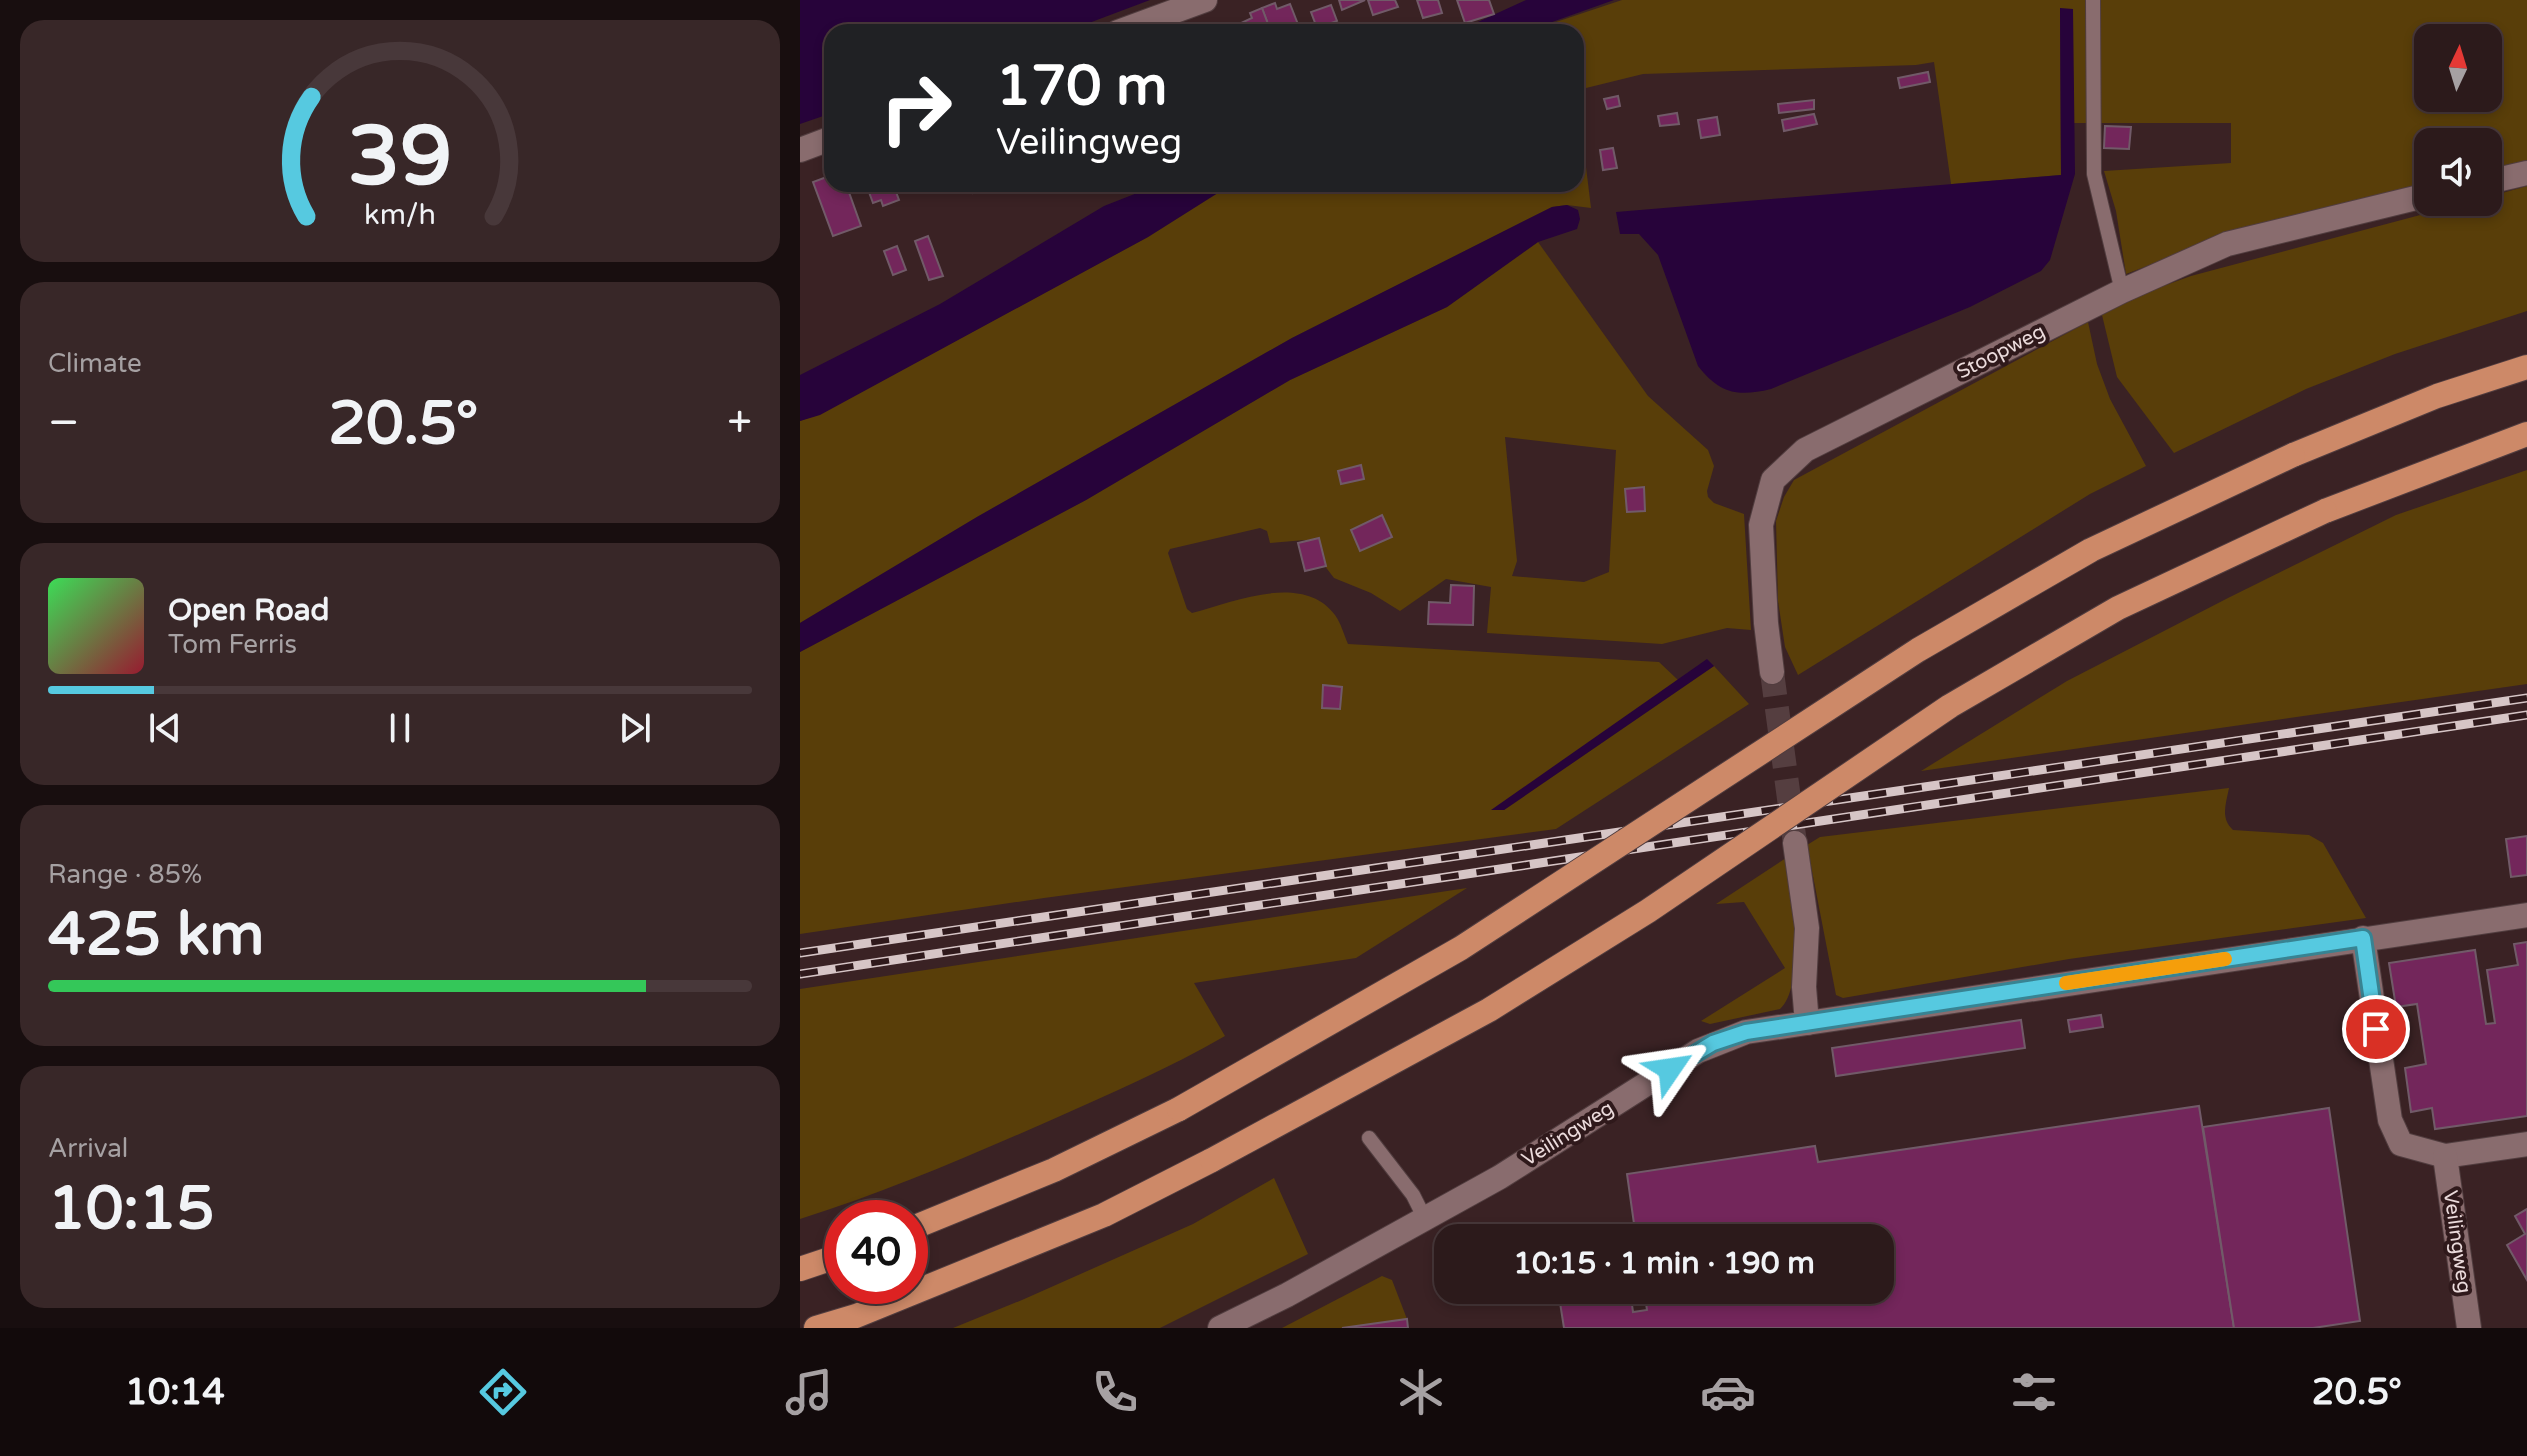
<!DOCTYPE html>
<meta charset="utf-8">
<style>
body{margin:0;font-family:"Varela Round",sans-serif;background:#382728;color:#f1f3f6;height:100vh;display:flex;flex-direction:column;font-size:30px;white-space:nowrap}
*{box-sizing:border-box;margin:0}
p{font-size:26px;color:#a6a1a3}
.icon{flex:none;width:44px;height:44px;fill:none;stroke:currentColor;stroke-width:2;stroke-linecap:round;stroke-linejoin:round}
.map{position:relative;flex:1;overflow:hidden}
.panel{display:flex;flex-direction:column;gap:20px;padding:20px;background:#180e0f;width:800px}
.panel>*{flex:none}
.guide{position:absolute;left:24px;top:24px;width:760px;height:168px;border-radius:24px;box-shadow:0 4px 12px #0003,0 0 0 2px #48383a;background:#202124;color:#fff;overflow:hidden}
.needle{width:52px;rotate:4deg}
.controls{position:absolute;left:1614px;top:24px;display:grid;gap:16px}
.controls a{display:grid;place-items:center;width:88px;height:88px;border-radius:16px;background:#2c1a1b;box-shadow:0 4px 12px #0003,0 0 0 2px #48383a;font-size:40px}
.speed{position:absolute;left:24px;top:1200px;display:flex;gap:16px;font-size:40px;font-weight:700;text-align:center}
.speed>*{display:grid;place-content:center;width:104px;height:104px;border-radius:50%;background:#2c1a1b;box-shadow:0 4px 12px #0003,0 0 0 2px #48383a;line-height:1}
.speed .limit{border:12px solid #d22;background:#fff;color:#111}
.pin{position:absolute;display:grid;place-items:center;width:68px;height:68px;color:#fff;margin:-34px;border:4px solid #fff;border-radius:50%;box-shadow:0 2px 8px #0007}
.me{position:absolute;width:88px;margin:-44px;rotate:58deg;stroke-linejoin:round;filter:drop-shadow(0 0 6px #0008)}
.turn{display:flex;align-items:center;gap:28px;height:168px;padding:0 40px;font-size:36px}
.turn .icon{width:104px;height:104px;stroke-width:2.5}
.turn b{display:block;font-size:56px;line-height:68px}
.big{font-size:60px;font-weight:800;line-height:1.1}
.panel .card{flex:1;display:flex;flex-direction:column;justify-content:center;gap:12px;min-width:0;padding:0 28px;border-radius:24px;background:#382728}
.panel .dial{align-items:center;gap:0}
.dial svg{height:208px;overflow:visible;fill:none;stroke:#48383a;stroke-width:7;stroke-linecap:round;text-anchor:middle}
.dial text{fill:#f1f3f6;stroke:none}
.song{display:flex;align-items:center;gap:24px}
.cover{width:96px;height:96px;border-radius:12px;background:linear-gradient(135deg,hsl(130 70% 55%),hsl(350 70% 35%))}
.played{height:8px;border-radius:4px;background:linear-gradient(90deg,#56c9e0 15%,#48383a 15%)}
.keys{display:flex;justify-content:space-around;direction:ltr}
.heat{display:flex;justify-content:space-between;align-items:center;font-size:44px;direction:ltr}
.charge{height:12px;border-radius:6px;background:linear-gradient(90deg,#34c759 85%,#48383a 0)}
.trip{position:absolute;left:634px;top:1224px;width:460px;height:80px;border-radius:24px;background:#2c1a1b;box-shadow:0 4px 12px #0003,0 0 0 2px #48383a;font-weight:800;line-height:80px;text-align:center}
.tabs{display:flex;height:128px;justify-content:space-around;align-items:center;background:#120a0b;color:#a6a1a3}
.tabs .icon{width:56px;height:56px}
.tabs .active{color:#56c9e0}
.tabs b{font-size:36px;color:#f1f3f6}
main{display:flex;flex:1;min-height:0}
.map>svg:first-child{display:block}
.green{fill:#593e09;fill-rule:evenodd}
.water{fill:#27033a}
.building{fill:#73265b;stroke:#715a68;stroke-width:2}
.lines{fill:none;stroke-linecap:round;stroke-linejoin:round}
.secondary-tunnel{stroke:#553e40;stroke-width:24;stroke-dasharray:24 12;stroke-linecap:butt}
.lane-casing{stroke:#513d3f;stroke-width:16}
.street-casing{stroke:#513d3f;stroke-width:26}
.secondary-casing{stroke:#513d3f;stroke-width:26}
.highway-casing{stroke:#513d3f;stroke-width:26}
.lane{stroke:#896c6e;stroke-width:14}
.street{stroke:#896c6e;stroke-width:24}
.secondary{stroke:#896c6e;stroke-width:24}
.highway{stroke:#cd8968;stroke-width:24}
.rail-casing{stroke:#d6c5c6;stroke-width:9}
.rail{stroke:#2f191b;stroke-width:6;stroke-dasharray:18;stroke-linecap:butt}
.highway-bridge-casing{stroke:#513d3f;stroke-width:26;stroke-linecap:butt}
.highway-bridge{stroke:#cd8968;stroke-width:24}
.route-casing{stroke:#388392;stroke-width:20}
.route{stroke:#56c9e0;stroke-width:14}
.slow{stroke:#f59e0b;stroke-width:14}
.labels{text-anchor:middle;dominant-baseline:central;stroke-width:8;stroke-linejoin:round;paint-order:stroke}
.street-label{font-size:20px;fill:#ebdbdc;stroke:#2f191b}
</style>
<main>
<section class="panel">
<div class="card dial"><svg viewBox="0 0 100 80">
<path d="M14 69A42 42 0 1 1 86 69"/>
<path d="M14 69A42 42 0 0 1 16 23" stroke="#56c9e0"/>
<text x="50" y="56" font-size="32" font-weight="700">39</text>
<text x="50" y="72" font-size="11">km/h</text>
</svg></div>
<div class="card"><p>Climate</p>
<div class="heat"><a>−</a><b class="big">20.5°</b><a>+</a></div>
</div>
<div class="card">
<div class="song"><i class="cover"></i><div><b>Open Road</b><p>Tom Ferris</p></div></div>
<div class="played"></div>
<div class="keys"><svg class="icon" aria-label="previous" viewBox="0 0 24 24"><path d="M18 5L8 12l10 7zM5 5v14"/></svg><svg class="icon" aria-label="pause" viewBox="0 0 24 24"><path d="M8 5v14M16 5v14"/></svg><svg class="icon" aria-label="next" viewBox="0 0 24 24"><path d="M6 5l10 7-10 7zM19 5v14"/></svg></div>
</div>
<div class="card"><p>Range · 85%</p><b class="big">425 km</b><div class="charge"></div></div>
<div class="card"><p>Arrival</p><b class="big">10:15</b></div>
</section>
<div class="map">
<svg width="1727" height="1328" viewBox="0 0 1727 1328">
<rect width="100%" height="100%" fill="#3a2224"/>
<!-- green -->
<g class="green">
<path d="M822,0h905v162l-39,10v-30h-60v47l-202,47 -100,38 -10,-63 -12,-40 127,-8v-40h-157l-2,-114h-12l1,166 -110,9 -17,-122 -18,3 -273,9 -61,15 -5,4 14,115 -24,-3 -15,2 -260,131 -315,179 -177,106v-202l20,-7 328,-177 84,-53h344v-152h-50zM1628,38h60v60h-60z"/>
<path d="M1727,186v125l-132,43 -89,35 -132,64 -57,-76 -15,-62 42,-22 47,-17 278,-74h19v-5z"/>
<path d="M738,242l110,154 60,54 6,16 -7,25 1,6 6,6 30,11 7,116 -24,-2 -65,16 -175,-11 4,-46 -45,-8 -46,32 -29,-18 -37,-15 -29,-38 -35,3 -3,-12 -7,-3 -90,21 -2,4 19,56 5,4c41,-11 111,-41 143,2 6,8 9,20 13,29l311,18 19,18 -185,130h11l210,-144 35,38 -193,125 -512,69 -244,36v-282l286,-152 204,-120 157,-73zM705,437l111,13 -7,122 -25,10 -72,-6 5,-15z"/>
<path d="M1288,322l9,42 13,35 36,67 -56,28 -292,181 -13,-28 -7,-46 -2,-80 8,-24 10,-17z"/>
<path d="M1727,470v214l-606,87 146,-90 161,-83 168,-83z"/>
<path d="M1429,788c-3,16 -9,30 4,42l76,5 14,8 43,75 -297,41 -226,39 -7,-3 -29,-150 13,-8z"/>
<path d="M989,856c4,34 17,129 -9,153l-70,15 -9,-3 84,-53 -41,-66 -28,2z"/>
<path d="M667,888l-111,70 -162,25 31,53c-57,33 -116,58 -176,85 -82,36 -163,71 -249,98v-230z"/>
<path d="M474,1178l34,76 -148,74h-207l69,-28 171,-76z"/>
<path d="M582,1276l10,4 15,39 -65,9h-60z"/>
</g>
<!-- water -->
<g class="water">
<path d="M0,0h350l-85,32h-233v81l-32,11z"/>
<path d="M726,0h88l-90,32h-68z"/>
<path d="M1260,8l13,1 2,165 -25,86 -9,11 -71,36 -199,82c-33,8 -51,5 -73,-23l-40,-111 -19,-21h-19l-4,-22 445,-37z"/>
<path d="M360,184h72l-84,53 -328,178 -20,6v-46l140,-71 164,-98z"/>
<path d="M767,205l11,5 2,9 -3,10 -39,13 -91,65 -157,73 -204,120 -286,152v-29l177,-106 315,-179 260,-131z"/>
<path d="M907,659l7,7 -210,144h-13z"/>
</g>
<!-- building -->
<g class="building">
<path d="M539,0h26l-23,10z"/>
<path d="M568,0h27l3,7 -25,8z"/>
<path d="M617,0h21l4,13 -19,5z"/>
<path d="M657,0h32l5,14 -29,9z"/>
<path d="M475,3l2,6 13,-5 11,28h-30l-9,-24z"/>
<path d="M531,5l6,16 -20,7 -6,-16z"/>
<path d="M462,8l9,24h-29l-3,-8 13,-6 -2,-5z"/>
<path d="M1128,72l2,10 -30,6 -2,-10z"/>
<path d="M818,96l2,10 -13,3 -3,-10z"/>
<path d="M1014,100v9l-35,4 -1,-9z"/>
<path d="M877,113l2,11 -19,2 -2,-10z"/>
<path d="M1014,114l3,10 -33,7 -2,-11z"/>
<path d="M917,117l3,18 -19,3 -3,-18z"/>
<path d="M1305,126l26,1 -2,22 -25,-1z"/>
<path d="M813,148l4,20 -14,2 -3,-20z"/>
<path d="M32,175v9h14l15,42 -28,10 -20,-54z"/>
<path d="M66,184h27l6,16 -16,6 -2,-6 -8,3z"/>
<path d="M170,184h30l-27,9z"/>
<path d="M128,236l15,40 -14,4 -14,-39z"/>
<path d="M97,246l9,24 -13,5 -9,-24z"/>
<path d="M561,465l3,14 -23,5 -3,-13z"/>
<path d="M844,487l1,24 -18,1 -2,-23z"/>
<path d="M582,515l10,22 -32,14 -9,-21z"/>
<path d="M519,538l7,28 -21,5 -7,-28z"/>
<path d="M651,585l23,1 -1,39 -45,-1 1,-22 21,1z"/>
<path d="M523,685l19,2 -2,22 -18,-1z"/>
<path d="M1727,836v39l-16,2 -5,-38z"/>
<path d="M1727,942v174l-92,13 -3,-21 -21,4 -6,-44 21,-4 -9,-60 -21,3 -7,-44 86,-13 11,74 9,-1 -8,-53 31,-5 -4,-21z"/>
<path d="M1301,1015l2,12 -33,5 -2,-12z"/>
<path d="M1221,1020l4,28 -189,28 -4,-28z"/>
<path d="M1399,1106l35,222h-670l-6,-38h72l3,22 14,-2 -3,-20h236v-52h-244l-9,-64 188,-28 3,16z"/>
<path d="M1529,1108l31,213 -47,7h-79l-31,-201z"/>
<path d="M1727,1209v71l-20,-35 18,-11 -10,-18z"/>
<path d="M647,1240h1v22l-7,-5 -2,-6 3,-7z"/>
<path d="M607,1319l1,9h-66z"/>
</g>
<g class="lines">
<!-- secondary-tunnel -->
<path class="secondary-tunnel" d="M972,672l23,171"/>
<!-- lane casing -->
<g class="lane-casing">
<g id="lane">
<path d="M1293,0l1,174 28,117"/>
<path d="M569,1138l44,57 12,24"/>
</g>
</g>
<!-- street casing -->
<g class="street-casing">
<g id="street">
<path d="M318,32l87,-32"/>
<path d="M0,150l32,-12"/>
<path d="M1563,938l27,182 11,24 44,12 82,-12"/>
<path d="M1007,1023l720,-108"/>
<path d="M1645,1156l24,172"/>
</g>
</g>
<!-- secondary casing -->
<g class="secondary-casing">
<g id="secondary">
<path d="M1688,182l39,-9"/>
<path d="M972,672l-6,-49 -5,-98 12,-45 32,-30 317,-159 105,-47 201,-49"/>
<path d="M420,1328l67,-33 213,-118 198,-126 48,-19 61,-9 -3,-36 3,-59 -12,-85"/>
</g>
</g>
<!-- highway casing -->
<g class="highway-casing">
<g id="highway">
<path d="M1493,455l144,-59 90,-29"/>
<path d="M1525,511l202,-77"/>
<path d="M110,1229l144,-59 125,-61"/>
<path d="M0,1269l42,-14"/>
<path d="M16,1328l40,-12 248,-101 108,-55"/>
</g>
</g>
<!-- lane -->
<use href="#lane" class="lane"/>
<!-- street -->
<use href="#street" class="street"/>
<!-- secondary -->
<use href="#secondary" class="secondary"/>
<!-- highway -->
<use href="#highway" class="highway"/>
<!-- rail casing -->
<g class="rail-casing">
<g id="rail">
<path d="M0,953l1727,-255"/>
<path d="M0,974l1727,-259"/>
</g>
</g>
<!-- rail -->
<use href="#rail" class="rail"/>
<!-- highway-bridge casing -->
<g class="highway-bridge-casing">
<g id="highway-bridge">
<path d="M379,1109l282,-161 457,-298 173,-100 202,-95"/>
<path d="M412,1160l277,-150 159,-99 302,-205 168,-98 207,-97"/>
</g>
</g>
<!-- highway-bridge -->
<use href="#highway-bridge" class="highway-bridge"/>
</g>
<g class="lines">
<!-- route casing -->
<g class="route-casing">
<path id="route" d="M870,1069l43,-26 33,-11 617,-94 13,91"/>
</g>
<!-- route -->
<use href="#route" class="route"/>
<!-- slow -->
<path class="slow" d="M1266,983l159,-24"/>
</g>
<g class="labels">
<!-- street labels -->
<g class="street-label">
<text transform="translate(1201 352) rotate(-27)">Stoopweg</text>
<text transform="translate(768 1134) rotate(-32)">Veilingweg</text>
<text transform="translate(1657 1242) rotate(82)">Veilingweg</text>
</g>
</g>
</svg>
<div class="controls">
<a><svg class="needle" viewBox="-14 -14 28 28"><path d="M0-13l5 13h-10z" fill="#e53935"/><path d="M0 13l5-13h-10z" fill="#a6a1a3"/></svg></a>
<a><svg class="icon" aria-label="sound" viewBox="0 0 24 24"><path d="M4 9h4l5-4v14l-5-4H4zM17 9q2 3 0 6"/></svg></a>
</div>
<div class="speed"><div class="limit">40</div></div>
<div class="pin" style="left:1576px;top:1029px;background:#d93025"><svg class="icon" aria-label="arrive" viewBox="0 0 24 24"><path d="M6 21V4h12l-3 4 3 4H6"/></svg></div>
<svg class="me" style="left:870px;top:1069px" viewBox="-20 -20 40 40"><path d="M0-17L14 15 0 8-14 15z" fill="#56c9e0" stroke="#fff" stroke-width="4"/></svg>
<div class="trip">10:15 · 1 min · 190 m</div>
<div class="guide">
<div class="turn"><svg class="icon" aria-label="right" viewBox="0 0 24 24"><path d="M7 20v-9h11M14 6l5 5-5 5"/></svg><div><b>170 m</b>Veilingweg</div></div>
</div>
</div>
</main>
<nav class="tabs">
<b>10:14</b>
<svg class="icon active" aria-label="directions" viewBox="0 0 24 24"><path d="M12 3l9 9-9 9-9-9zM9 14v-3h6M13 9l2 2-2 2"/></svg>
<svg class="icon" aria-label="music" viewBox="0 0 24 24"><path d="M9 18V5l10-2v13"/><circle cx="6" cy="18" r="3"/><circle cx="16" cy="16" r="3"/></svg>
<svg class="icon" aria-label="phone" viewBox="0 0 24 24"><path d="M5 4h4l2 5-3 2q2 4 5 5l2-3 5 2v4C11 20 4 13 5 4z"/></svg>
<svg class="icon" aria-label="climate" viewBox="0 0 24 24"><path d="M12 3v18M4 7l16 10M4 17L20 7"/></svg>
<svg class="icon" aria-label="car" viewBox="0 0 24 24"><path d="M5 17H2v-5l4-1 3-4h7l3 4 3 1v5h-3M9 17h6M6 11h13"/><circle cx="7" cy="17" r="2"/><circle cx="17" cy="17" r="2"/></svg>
<svg class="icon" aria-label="filters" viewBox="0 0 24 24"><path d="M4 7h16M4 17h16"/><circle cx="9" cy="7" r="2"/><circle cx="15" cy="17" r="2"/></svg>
<b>20.5°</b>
</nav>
